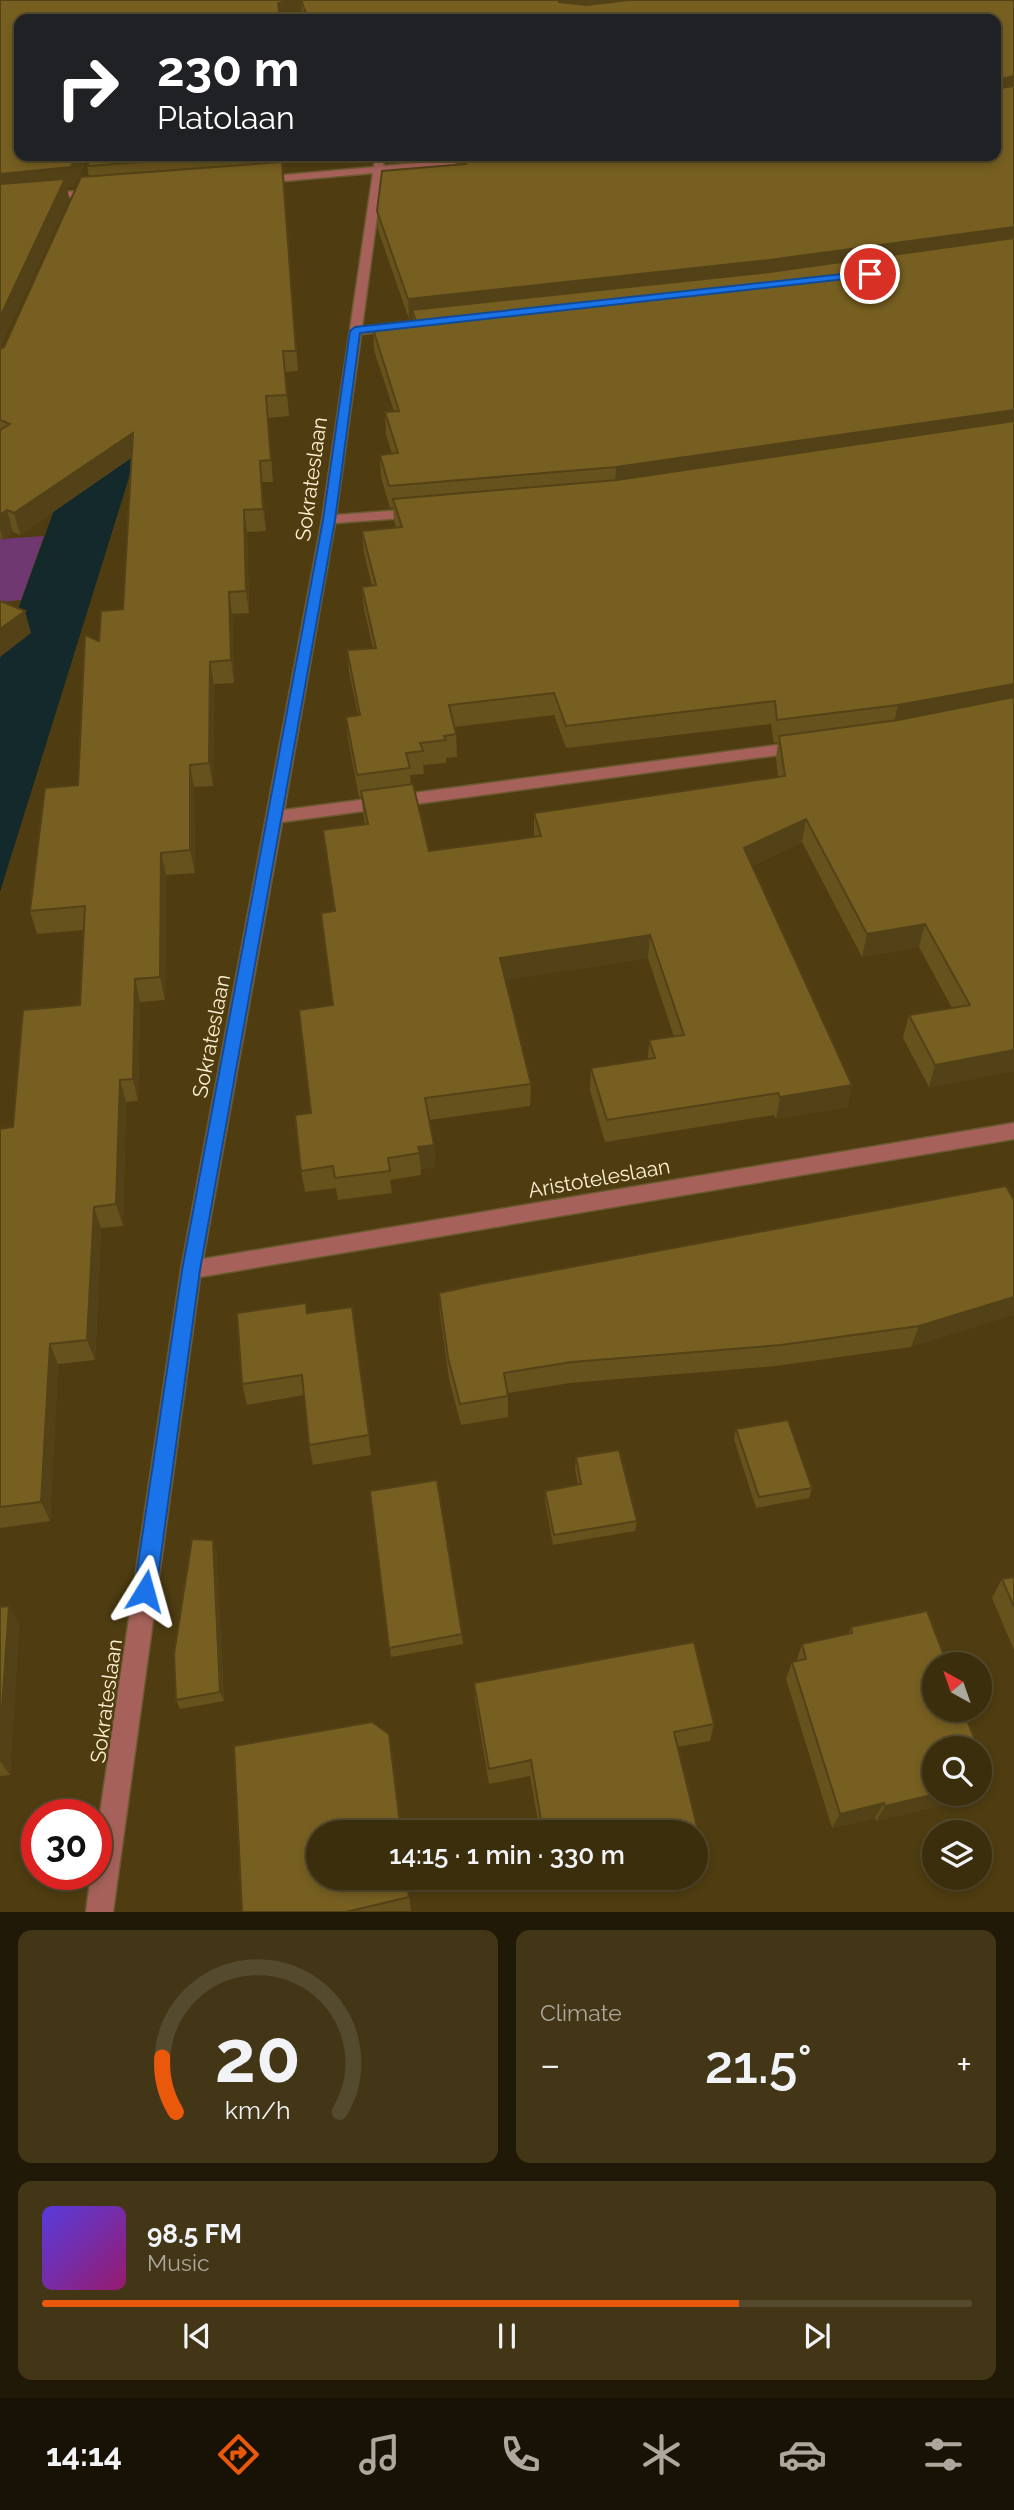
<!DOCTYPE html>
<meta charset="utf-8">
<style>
body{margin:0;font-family:Raleway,sans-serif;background:#423616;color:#f1f3f6;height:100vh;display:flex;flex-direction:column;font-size:26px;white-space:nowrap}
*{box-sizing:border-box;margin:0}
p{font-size:23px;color:#aca89d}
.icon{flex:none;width:38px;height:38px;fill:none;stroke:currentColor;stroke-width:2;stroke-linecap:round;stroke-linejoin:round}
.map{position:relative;height:1912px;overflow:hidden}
.side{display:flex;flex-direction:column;gap:18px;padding:18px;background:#201907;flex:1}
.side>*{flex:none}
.top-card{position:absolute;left:14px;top:14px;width:987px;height:147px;border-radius:14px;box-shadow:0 4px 10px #0003,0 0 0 2px #544a2e;background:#202124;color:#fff;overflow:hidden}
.needle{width:46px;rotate:320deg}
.fabs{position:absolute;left:922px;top:1652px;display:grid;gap:14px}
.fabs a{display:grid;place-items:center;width:70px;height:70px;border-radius:50%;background:#3b2e0d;box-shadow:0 4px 10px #0003,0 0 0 2px #544a2e;font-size:35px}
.speed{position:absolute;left:21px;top:1799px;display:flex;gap:14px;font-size:35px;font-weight:700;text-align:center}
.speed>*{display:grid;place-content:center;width:91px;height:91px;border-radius:50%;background:#3b2e0d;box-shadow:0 4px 10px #0003,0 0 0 2px #544a2e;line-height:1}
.speed .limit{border:10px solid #d22;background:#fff;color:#111}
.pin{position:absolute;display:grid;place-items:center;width:60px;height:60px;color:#fff;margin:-30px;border:4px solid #fff;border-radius:50%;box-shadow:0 2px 7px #0007}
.me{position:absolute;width:77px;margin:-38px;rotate:8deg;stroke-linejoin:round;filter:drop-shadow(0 0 5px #0008)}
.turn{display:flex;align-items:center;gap:24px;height:147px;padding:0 28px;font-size:32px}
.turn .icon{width:91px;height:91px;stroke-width:2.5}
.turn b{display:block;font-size:49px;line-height:60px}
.big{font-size:52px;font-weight:600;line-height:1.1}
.side .widget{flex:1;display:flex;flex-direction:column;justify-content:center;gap:10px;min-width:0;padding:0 24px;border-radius:14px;background:#423616}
.side .dial{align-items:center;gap:0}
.dial svg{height:182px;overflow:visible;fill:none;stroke:#544a2e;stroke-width:7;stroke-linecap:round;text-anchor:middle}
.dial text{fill:#f1f3f6;stroke:none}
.song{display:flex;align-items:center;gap:21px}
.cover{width:84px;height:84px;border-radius:10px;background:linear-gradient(135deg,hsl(250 70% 55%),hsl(320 70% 35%))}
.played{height:7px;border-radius:4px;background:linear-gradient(90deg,#ea580c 75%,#544a2e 75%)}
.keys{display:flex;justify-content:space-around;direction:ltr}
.heat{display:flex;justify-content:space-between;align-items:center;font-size:38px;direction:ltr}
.side .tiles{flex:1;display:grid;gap:18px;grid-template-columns:1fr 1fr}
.widget:last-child{grid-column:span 2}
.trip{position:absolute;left:306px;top:1820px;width:402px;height:70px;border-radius:35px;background:#3b2e0d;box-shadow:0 4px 10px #0003,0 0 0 2px #544a2e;font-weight:600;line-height:70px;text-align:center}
.menu{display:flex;height:112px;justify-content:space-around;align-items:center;background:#181205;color:#aca89d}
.menu .icon{width:49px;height:49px}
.menu .selected{color:#ea580c}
.menu b{font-size:32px;color:#f1f3f6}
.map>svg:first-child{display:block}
.green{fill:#703871}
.water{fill:#13292b}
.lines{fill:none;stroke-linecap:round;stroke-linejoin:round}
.street-casing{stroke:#6b5a30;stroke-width:3}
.street{fill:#a6625a;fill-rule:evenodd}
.wall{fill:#66521c;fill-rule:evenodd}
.shaded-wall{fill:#534217}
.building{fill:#775f21;stroke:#534217;stroke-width:2}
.route{fill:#1a73e8;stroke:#114b97;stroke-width:2}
.labels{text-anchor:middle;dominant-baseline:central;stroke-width:5;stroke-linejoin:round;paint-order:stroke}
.street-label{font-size:21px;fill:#fef0d1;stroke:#4f3d11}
</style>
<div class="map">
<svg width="1014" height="1912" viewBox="0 0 1014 1912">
<rect width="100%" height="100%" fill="#4f3d11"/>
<!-- green -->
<path class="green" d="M44,536l-23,64 -21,2v-63z"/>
<!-- water -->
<path class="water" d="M217,195l-217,697v-233l154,-424z"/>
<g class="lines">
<!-- street casing -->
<g class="street-casing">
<g id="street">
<path d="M375,156h10l-2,10 96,-8 5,3 -5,3 -96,8 -21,155 75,-8 6,3 -6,3 -76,9 -25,181 80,-6 7,4 -7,4 -81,6 -51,287 516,-68 8,5 -8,5 -518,70 -79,437 811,-136v16l-814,138 -87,635h-27l5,-38h5v-34l85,-570 141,-750 51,-347 -111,10 -5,-3 5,-3 112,-10z"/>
<path d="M102,190v4l-4,1 -98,6v-6z"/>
</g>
</g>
<!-- street -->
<use href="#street" class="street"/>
</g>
<!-- wall -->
<g class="wall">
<path d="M0,0h1014v1071l-85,16 -26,-49 6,-23 43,-7 -33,-61 -57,10 -60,-115 -50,24 100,219 -5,22 -71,12 -2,-4 -169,27 -15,-52 1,-22 57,-9 1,-19 25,-3 -26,-79 -143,22 26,104 -1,22 -101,14 5,25 1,22 -14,2v6l-31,5 2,13 -54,7 -2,-12 -31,4 -4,-21 31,-166 2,-93 -11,-82 42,-5 -4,-28h-2l-11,-58 -2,-22 12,-2 -9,-43 -2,-22 26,-2 -9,-39 -2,-22 10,-1 -8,-33 -2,-22 34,-3 -2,-7 -1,-14 -3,1 -9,-31 -1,-22 12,-1 -6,-20 -1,-22 9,-1 -20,-61 -1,-21 40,-2v-8h-4l-31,-89 -1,-19 78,-46v-8l-7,1 -2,-2h550v-137h-693l-1,-4 -283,4 55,167 -7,1 2,11 -69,150zM554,715l12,33 205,-24 3,19 4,-1 -2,16 2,19 -244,36v24l-105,14 -18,-67 -1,-9 14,-1 -1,-9 23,-2v-5l11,-1 -1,-23 -2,-7z"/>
<path d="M92,156h190l16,215 -13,1 4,44 -21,2 5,64h-11l4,49 -19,1 2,81 -17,1 2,69 -20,1 -1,102 -19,1 1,86 -29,2 -1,125 -25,2 -2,99 -12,1 -3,124 -22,2 -6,132 -37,4 -8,157 -50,7v-399l13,-2 67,-122 4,-75 -47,4 -7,-23 48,-126 21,-144 24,-32 8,-151 -111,77 -7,-3 -10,8 -3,-2v-189l4,-2 85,-170 -2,-11z"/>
<path d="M1006,1186l-95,161 -135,19 -206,17 -62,10v24l-47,8 -12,-46 -9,-65 -1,-21z"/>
<path d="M352,1307l19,148 -58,10 -4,-20 -5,-50 -57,10 -5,-21 66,-71z"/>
<path d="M736,1429l76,59 -3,10 -53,10 -22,-69z"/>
<path d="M576,1457l61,64 -2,10 -82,14 -8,-44v-10l33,-6 -3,-17z"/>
<path d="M370,1491l92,143 1,10 -72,13z"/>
<path d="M216,1550l8,151 -44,8 -4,-9z"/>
<path d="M1014,1577v73l-22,-52 10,-19z"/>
<path d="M0,1607l19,17 -9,151 -10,1z"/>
<path d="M851,1627l128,169 -103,25 -1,-3 -43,10 -46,-149 6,-17h4l6,-18 46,-10z"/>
<path d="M474,1683l240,41 -4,17 -33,6 24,96 -4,15 -1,-26h-156l-10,-56 -41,8 -14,-84z"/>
<path d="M389,1734l22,177 -169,1z"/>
<path d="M548,1878h49l-47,9z"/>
</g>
<!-- shaded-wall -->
<g class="shaded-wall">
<path d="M292,0h9l1,15 -22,4 -2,-16z"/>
<path d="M575,0h133l-151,19 1,-17z"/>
<path d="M1014,76v17l-18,4 1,-17z"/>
<path d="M77,156h13l-16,30 -7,1 2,11 -69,150v-174z"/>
<path d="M1014,227v19l-602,64 1,9h-4l-1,-20z"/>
<path d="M1014,410v19l-399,59 1,-21z"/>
<path d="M133,433l3,21 -116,81 -6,-22z"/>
<path d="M260,461l2,21 4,49 -3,-22z"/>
<path d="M7,510l6,22 -10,8 -3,-11v-14z"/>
<path d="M244,510l3,22 2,81 -3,-22z"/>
<path d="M229,592l3,22 2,69 -3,-23z"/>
<path d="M25,611l6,22 -31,24v-28z"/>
<path d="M210,662l4,22 -1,102 -4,-23z"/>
<path d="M1014,684v20l-121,23 5,-22z"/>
<path d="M190,765l4,22 1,86 -5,-23z"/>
<path d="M806,819l-4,23 -61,29 3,-23z"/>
<path d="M161,853l5,22 -1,125 -5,-23z"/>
<path d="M925,924l-6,23 -57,10 5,-23z"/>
<path d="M650,935l-2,23 -148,23v-23z"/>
<path d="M135,979l5,23 -2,99 -5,-22z"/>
<path d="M1014,1050v21l-85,16 6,-22z"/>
<path d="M120,1080l6,22 -3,124 -7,-22z"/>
<path d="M852,1085l-5,22 -71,12 4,-22z"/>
<path d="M434,1145l1,22 -14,2 -3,-22z"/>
<path d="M94,1207l7,21 -6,132 -8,-20z"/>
<path d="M1014,1297v18l-103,32 8,-21z"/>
<path d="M50,1344l8,20 -8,157 -9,-19z"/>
<path d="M213,1540l3,10 8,151 -4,-9z"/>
<path d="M9,1606l10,18 -9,151 -10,-14v-24z"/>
<path d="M990,1781l-11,15 -103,25 9,-15 51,-12h44v-11z"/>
<path d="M884,1803l-9,15 -43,10 8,-14z"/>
</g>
<!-- building -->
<g class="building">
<path d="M0,0h292l-14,3 2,16h-261v137h58l-6,11 -71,7z"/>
<path d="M301,0h274l-17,2 29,3 42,-5h385v76l-17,4 3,8 14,-2v141l-245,33 -361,39 -31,-88 5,-40 84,-7 -6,-8h536v-137h-688z"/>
<path d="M92,156h131l-136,10z"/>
<path d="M282,162l14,189h-13l4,44 -21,1 5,64 -11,1 3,48 -19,1 2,81 -17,1 2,68 -21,2 -1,101 -19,2v85l-29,3 -1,124 -25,2 -2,100 -13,1 -4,124 -22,3 -7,133 -37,4 -9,158 -41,5v-378l13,-2 10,-117 57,-5 5,-99 -55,5 15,-123 33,-3 7,-150 14,6 2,-30 22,-2 10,-176 -119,80 -7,-3 -7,5v-85l10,-6 -10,-4v-71l4,-2 77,-170z"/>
<path d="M65,179l-65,138v-133z"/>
<path d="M1014,238v172l-398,57 -227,19 -9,-31 18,-2 -13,-41 14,-1 -26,-82 45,-3 -6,-16 358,-38z"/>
<path d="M1014,421v263l-116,21 -121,15 -2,-19 -209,25 -12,-33 -105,12 7,29 -12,2 2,4 -26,3 3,8 -17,2 4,15 -53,7 -11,-58 14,-2 -13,-65 29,-2 -14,-61 14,-2 -14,-54 40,-4 -9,-28 224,-19z"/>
<path d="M0,601l25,10 -25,18z"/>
<path d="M1014,697v353l-79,15 -26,-50 61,-10 -45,-81 -58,10 -61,-115 -62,29 108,237 -72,12 -2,-4 -171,27 -16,-52 64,-10 -6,-18 35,-5 -34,-100 -150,23 31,126 -106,14 9,47 -16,2 2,6 -32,5 2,13 -55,7 -2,-12 -32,5 -6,-56 16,-2 -12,-103 34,-5 -12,-92 14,-2 -12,-81 45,-6 -7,-33 52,-7 16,67 112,-15 -7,-23 251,-37 -6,-40 119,-16z"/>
<path d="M1006,1186l8,14v97l-95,29 -138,19 -209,17 -68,11 4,23 -48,8 -12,-46 -9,-65 41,-9z"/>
<path d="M306,1303l1,10 45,-6 17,128 -60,10 -7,-70 -60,9 -5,-71z"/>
<path d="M788,1420l24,68 -53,9 -23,-68z"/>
<path d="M619,1450l18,71 -83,14 -9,-44 36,-7 -5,-27z"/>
<path d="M437,1480l25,154 -73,14 -19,-157z"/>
<path d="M192,1539l21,1 7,152 -44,8 -2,-46z"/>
<path d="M1014,1577v30l-12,-28z"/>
<path d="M9,1606l-9,131v-130z"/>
<path d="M927,1611l20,53h-13v46h29l15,38h-44v46h2l-51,12 -1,-3 -44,11 -48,-152 14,-3 -4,-15 50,-11 -1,-6z"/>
<path d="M694,1642l20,82 -40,8 27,111 -5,1v-12h-153l-12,-72 -42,9 -15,-86z"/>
<path d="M372,1722l17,12 12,98h-83v46h88l3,19 -63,15h-104l-8,-166z"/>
<path d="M980,1754l10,27 -10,2z"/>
</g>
<!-- route -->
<path class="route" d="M870,271l3,5 -513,57 -25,187 -135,750 -44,321 -4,7 -7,3 -8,-3 -3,-7 48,-321 141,-750 27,-189 5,-4z"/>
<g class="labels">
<!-- street labels -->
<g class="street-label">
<text transform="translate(311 479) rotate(-82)">Sokrateslaan</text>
<text transform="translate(211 1036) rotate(-79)">Sokrateslaan</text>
<text transform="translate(599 1178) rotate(-10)">Aristoteleslaan</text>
<text transform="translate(106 1701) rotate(-82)">Sokrateslaan</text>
</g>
</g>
</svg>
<div class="fabs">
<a><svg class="needle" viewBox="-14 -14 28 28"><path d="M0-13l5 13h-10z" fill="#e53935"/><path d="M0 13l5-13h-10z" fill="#aca89d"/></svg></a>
<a><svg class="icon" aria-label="search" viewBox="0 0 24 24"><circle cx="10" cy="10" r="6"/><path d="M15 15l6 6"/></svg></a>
<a><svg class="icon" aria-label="layers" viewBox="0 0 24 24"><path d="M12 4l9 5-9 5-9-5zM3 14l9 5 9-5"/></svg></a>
</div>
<div class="speed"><div class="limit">30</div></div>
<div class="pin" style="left:870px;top:274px;background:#d93025"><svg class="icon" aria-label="arrive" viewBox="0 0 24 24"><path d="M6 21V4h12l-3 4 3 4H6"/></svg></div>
<svg class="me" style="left:145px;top:1591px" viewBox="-20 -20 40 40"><path d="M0-17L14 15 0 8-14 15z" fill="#1a73e8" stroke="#fff" stroke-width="4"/></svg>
<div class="trip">14:15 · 1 min · 330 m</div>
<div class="top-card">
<div class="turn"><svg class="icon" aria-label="right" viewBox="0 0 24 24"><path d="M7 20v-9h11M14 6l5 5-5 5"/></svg><div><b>230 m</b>Platolaan</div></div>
</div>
</div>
<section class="side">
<div class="tiles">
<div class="widget dial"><svg viewBox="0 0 100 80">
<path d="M14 69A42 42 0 1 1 86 69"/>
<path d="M14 69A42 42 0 0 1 8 45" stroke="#ea580c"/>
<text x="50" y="56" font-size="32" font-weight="700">20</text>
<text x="50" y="72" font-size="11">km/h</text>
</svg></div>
<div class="widget"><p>Climate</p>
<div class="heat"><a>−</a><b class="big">21.5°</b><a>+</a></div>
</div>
<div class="widget">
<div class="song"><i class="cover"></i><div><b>98.5 FM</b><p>Music</p></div></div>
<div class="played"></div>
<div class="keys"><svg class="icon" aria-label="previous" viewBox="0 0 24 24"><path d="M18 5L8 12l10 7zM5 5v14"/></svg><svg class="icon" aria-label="pause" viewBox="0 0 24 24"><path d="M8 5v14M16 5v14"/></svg><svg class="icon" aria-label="next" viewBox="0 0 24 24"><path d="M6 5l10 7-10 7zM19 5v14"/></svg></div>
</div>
</div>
</section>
<nav class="menu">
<b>14:14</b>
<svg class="icon selected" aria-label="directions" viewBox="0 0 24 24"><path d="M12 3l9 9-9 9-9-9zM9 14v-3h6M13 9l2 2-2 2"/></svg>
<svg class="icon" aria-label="music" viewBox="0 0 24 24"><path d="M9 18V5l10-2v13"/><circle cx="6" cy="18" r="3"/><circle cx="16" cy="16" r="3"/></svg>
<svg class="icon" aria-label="phone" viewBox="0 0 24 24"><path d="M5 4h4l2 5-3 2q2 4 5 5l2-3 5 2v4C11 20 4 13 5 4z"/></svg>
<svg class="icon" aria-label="climate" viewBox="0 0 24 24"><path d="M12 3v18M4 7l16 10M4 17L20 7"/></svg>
<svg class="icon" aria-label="car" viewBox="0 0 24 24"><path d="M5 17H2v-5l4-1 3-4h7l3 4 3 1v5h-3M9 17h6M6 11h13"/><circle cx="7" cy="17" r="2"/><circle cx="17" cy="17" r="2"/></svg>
<svg class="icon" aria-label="filters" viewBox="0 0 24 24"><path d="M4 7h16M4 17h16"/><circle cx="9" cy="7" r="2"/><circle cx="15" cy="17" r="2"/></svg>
</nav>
